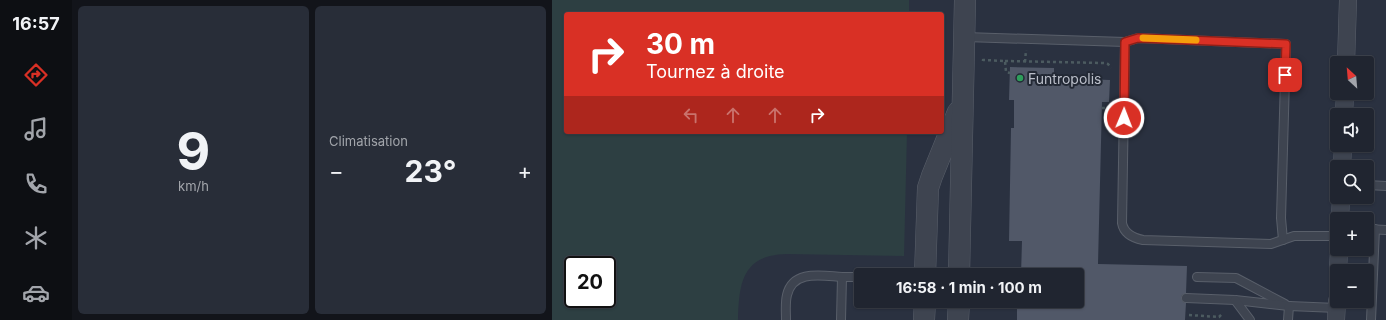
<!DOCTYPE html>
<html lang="fr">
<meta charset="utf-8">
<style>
body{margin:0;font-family:Inter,sans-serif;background:#282d38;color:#f1f3f6;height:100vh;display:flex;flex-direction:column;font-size:15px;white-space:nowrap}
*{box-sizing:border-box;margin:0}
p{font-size:13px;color:#a2a5ab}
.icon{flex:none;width:22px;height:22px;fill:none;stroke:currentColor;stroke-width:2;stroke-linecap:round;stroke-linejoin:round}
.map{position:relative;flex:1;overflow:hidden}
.details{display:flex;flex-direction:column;gap:6px;padding:6px;background:#12141a;width:480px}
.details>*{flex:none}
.guide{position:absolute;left:12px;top:12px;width:380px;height:122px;border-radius:4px;box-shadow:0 1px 3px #0004,0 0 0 1px #3d424c;background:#d93025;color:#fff;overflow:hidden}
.needle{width:26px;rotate:334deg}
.controls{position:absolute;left:778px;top:56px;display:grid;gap:8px}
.controls a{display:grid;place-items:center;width:44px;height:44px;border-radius:4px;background:#202530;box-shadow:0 1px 3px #0004,0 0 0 1px #3d424c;font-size:20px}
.speed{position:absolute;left:12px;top:256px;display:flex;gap:8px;font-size:20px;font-weight:700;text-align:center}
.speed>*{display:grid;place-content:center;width:52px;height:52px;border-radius:50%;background:#202530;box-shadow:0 1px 3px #0004,0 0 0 1px #3d424c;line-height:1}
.speed .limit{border:2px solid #111;border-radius:6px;background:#fff;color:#111}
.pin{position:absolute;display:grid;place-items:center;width:34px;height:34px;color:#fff;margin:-17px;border-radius:8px;box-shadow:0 2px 6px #0006}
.me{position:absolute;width:44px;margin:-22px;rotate:1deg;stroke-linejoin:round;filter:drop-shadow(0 0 3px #0008)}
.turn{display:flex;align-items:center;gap:14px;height:84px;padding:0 16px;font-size:18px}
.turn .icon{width:52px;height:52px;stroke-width:2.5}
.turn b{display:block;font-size:28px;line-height:34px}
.lanes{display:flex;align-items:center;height:38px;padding:0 16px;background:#0003;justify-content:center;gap:20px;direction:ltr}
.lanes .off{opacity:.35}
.big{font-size:30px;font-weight:700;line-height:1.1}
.details .widget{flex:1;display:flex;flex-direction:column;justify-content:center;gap:6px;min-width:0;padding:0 14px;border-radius:6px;background:#282d38}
.details .dial{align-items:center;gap:0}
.dial b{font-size:52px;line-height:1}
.heat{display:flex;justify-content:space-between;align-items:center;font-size:22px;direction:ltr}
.details .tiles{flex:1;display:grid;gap:6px;grid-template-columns:repeat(2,1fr)}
.trip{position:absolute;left:302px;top:268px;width:230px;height:40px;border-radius:4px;background:#202530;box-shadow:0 1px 3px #0004,0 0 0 1px #3d424c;font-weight:700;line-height:40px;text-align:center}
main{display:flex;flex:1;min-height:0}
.dock{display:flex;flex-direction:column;width:72px;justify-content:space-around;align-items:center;background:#0d0f13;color:#a2a5ab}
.dock .icon{width:28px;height:28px}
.dock .on{color:#d93025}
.dock b{font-size:18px;color:#f1f3f6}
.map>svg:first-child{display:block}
.green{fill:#2d3f42;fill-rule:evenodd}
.building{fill:#515868}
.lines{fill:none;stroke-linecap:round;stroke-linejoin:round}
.service-casing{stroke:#595f6a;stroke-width:10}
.minor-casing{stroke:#595f6a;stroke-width:18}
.tertiary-casing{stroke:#595f6a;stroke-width:22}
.path{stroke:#4c5b60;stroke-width:2.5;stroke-dasharray:3 3;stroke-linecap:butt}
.service{stroke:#3e4450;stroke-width:8}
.minor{stroke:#3e4450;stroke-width:17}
.tertiary{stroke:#3e4450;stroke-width:21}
.route-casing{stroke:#8d1f18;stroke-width:10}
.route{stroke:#d93025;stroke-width:7}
.slow{stroke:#f59e0b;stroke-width:7}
.leisure-dot{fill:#2e9e5b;stroke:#232935;stroke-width:1.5}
.labels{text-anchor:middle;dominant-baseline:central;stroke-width:4;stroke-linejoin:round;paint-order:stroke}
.poi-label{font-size:14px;fill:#bbbfca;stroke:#232935;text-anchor:start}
</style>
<main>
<nav class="dock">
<b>16:57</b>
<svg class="icon on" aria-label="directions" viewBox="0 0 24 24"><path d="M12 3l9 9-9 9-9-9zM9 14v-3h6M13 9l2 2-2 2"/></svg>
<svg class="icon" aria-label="music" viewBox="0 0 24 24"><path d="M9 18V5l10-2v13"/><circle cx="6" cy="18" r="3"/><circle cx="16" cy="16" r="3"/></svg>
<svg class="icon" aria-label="phone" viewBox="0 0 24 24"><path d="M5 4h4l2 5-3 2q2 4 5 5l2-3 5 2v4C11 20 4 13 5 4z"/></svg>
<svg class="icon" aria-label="climate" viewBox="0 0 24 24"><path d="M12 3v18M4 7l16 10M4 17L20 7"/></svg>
<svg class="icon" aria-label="car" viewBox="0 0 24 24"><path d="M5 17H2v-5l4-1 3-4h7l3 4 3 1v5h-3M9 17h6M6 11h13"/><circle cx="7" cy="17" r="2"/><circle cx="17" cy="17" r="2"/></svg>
</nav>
<section class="details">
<div class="tiles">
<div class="widget dial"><b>9</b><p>km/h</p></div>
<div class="widget"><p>Climatisation</p>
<div class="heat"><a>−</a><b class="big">23°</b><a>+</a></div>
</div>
</div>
</section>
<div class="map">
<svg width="834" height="320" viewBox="0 0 834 320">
<rect width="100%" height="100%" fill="#2a3140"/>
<!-- green -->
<path class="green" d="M0,0h357v14h-343v118h341l-3,124 -117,-2c-45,1 -48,29 -49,66h-186zM21,265h34v34h-34z"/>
<!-- building -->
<path class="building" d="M458,67l44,1v10l56,2 -1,22h-7l-4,162 89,2 -1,27 -4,2 -1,3 2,4 3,1 -1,17h-168v-19h60v-26h-56l1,-34h-13l2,-113h3v-28h-5z"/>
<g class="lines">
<!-- service casing -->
<g class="service-casing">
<g id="service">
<path d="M413,37l160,5 -3,181c2,11 11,15 21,17l128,4 23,-8h43"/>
<path d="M573,42l13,-4 148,6 -5,174 2,22"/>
<path d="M815,185l19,1"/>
<path d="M815,229l19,1"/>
<path d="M645,277l39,1 49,26"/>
<path d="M634,298l49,2 54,6"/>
<path d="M683,300l15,20"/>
<path d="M234,320c0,-8 -1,-17 1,-25 6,-26 36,-19 55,-18"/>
<path d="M289,320l1,-43h19"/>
<path d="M736,320l1,-14 48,2"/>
<path d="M819,320l4,-91"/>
</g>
</g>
<!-- minor casing -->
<g class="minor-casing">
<g id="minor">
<path d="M794,63l2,-63"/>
<path d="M792,115l1,-22"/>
<path d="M790,167l1,-22"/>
<path d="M788,219l1,-22"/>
<path d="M786,271l1,-22"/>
<path d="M784,320l1,-19"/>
</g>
</g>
<!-- tertiary casing -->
<g class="tertiary-casing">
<g id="tertiary">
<path d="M373,275l3,-87 4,-12 26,-64"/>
<path d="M407,275l6,-275"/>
<path d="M372,320l1,-19"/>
<path d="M406,320l1,-19"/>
</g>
</g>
<!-- path -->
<g class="path">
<path d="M431,61v-1l22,1 1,11 4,1"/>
<path d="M453,61l99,2 4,1 3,4"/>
<path d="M473,62l1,-12"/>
<path d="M550,108h9"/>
<path d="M554,120l4,-9"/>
<path d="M637,315l30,2 4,-4"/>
</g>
<!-- service -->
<use href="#service" class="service"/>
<!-- minor -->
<use href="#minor" class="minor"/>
<!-- tertiary -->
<use href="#tertiary" class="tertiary"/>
</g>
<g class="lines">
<!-- route casing -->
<g class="route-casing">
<path id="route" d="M572,118l1,-76 13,-4 148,6 -1,31"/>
</g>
<!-- route -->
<use href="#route" class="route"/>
<!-- slow -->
<path class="slow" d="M591,38l53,2"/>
</g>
<!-- markers -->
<circle class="leisure-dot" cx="468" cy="78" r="4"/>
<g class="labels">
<!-- poi labels -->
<g class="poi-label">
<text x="476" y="78">Funtropolis</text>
</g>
</g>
</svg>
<div class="controls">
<a><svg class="needle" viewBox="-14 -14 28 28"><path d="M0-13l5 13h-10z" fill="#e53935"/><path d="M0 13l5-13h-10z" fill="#a2a5ab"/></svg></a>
<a><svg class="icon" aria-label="sound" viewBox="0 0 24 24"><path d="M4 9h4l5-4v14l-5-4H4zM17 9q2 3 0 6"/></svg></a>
<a><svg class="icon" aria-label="search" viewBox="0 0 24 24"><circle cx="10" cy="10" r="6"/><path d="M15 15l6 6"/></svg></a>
<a>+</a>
<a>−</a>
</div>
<div class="speed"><div class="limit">20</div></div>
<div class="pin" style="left:733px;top:75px;background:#d93025"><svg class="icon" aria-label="arrive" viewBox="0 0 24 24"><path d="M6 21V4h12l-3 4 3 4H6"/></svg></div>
<svg class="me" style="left:572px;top:118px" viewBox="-20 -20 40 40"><circle r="17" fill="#d93025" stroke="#fff" stroke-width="3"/><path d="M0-11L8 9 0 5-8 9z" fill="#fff"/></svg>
<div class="trip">16:58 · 1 min · 100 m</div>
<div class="guide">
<div class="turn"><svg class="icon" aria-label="right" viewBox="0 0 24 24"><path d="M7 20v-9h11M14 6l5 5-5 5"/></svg><div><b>30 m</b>Tournez à droite</div></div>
<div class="lanes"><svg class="icon off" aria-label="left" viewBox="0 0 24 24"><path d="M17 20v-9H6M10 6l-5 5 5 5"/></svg><svg class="icon off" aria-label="ahead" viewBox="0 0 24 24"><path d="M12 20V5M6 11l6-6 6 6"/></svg><svg class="icon off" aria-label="ahead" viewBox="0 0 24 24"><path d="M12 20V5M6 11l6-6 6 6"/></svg><svg class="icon" aria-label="right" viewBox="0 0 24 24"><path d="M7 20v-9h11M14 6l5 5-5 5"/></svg></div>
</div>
</div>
</main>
